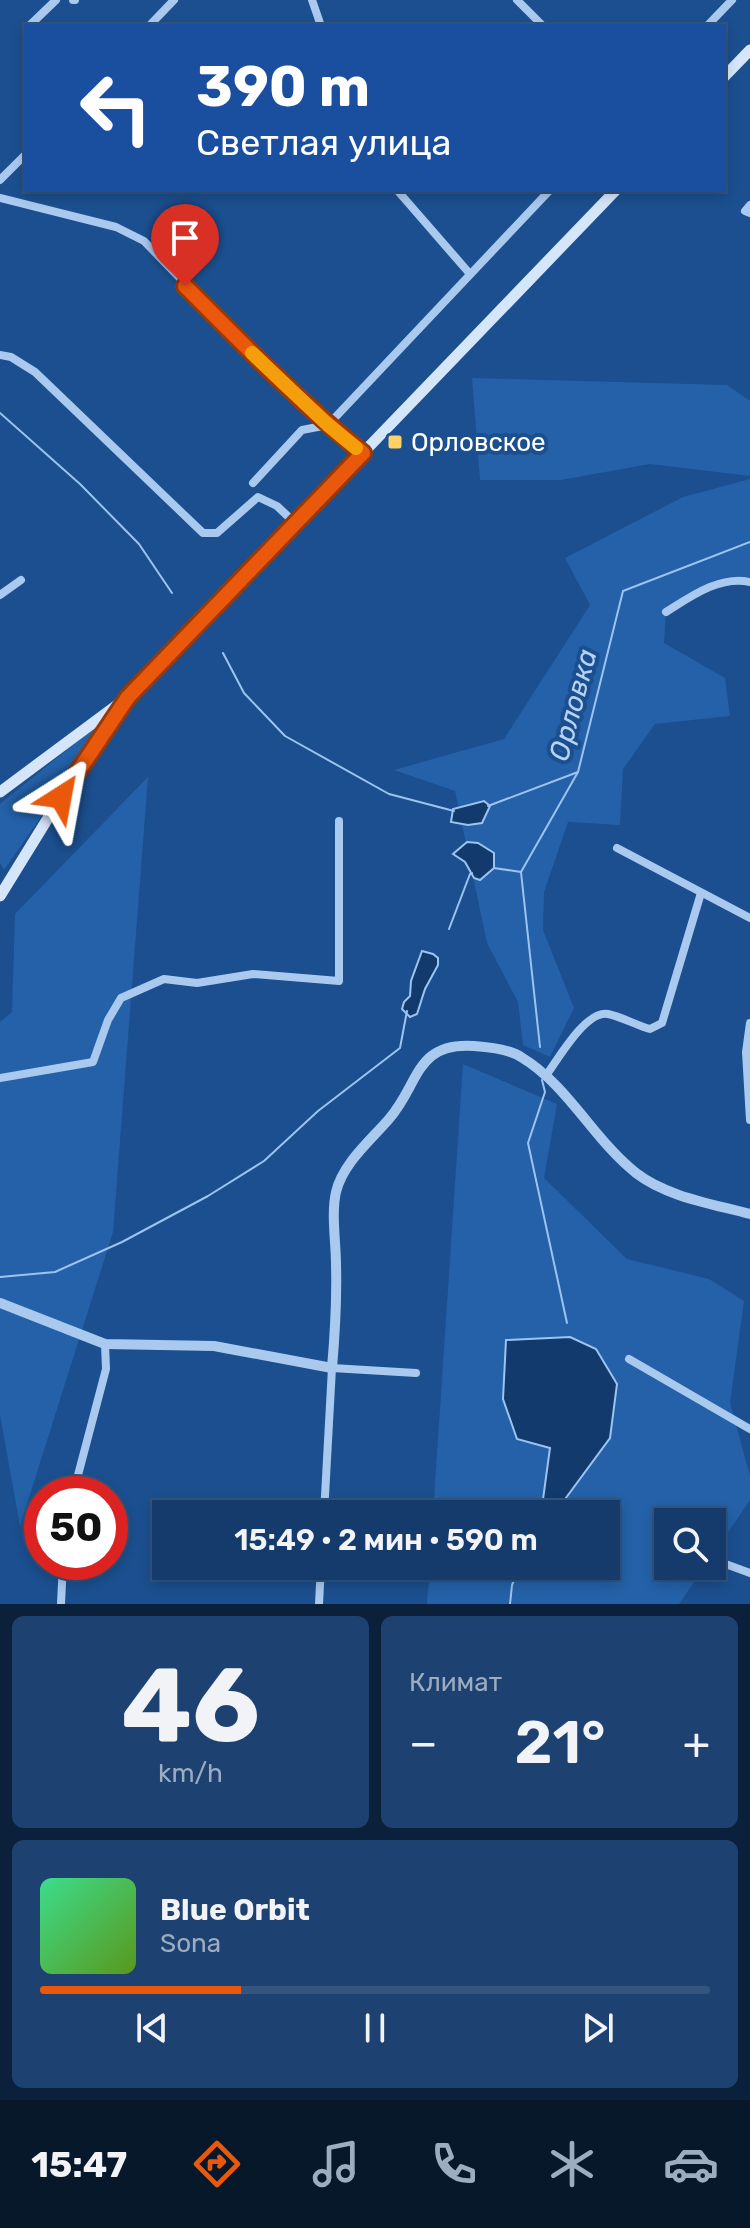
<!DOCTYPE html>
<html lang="ru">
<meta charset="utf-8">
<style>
body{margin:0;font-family:Rubik,sans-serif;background:#1d4271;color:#f1f3f6;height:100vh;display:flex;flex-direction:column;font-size:30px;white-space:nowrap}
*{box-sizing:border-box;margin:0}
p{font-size:26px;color:#9dadc1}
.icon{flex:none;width:44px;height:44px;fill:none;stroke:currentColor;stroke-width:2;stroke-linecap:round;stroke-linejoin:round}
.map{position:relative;height:1604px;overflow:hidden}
.drawer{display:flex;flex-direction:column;gap:12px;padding:12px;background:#0b203b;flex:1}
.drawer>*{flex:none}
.top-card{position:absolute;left:24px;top:24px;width:702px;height:168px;border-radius:0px;box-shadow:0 4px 12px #0003,0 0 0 2px #33557e;background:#1a4fa0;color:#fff;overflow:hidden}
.fabs{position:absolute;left:654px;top:1508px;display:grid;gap:16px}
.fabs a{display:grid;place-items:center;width:72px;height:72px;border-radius:0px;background:#143b6b;box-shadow:0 4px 12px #0003,0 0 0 2px #33557e;font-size:40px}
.speed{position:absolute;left:24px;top:1476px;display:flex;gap:16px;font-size:40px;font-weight:700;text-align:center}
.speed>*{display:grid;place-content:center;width:104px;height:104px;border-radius:50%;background:#143b6b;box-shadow:0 4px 12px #0003,0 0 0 2px #33557e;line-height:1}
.speed .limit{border:12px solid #d22;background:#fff;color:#111}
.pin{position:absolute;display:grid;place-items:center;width:68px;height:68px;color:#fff;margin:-82px -34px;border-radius:50% 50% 50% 0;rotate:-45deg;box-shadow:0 0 8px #0007}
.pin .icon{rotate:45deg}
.me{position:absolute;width:88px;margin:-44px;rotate:34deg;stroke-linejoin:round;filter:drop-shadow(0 0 6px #0008)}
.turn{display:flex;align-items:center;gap:28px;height:168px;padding:0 40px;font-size:36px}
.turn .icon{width:104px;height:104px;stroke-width:2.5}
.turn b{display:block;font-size:56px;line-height:68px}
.big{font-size:60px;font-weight:600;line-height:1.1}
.drawer .tile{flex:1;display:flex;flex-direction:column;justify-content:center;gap:12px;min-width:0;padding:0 28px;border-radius:12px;background:#1d4271}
.drawer .dial{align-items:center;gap:0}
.dial b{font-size:104px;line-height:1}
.song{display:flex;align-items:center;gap:24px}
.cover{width:96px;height:96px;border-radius:12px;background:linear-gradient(135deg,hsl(150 70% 55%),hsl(90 70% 35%))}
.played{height:8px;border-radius:4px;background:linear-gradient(90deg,#ea580c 30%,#33557e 30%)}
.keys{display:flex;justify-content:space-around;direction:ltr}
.heat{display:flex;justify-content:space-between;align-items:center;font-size:44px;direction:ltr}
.drawer .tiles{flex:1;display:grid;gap:12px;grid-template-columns:1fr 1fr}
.tile:last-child{grid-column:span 2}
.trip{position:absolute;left:152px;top:1500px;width:468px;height:80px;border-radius:0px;background:#143b6b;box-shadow:0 4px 12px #0003,0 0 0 2px #33557e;font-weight:600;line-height:80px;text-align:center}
.tab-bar{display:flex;height:128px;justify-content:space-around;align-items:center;background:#08182b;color:#9dadc1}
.tab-bar .icon{width:56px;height:56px}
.tab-bar .active{color:#ea580c}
.tab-bar b{font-size:36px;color:#f1f3f6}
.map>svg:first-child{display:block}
.green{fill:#2461a8}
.water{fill:#123a6d;stroke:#9cc4f0;stroke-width:2}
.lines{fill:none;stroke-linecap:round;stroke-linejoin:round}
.stream{stroke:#9cc4f0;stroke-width:2}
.minor{stroke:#a9c9ee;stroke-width:8}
.tertiary{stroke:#a9c9ee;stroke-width:10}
.secondary{stroke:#d6e6fa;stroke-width:11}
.route-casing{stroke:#983908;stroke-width:20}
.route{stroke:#ea580c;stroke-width:14}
.slow{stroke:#f59e0b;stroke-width:14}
.poi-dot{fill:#ffd166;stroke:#1b4f8f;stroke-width:3}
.labels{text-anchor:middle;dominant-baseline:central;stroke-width:8;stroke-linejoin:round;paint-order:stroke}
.poi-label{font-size:26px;fill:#fff;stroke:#1b4f8f;text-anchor:start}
.water-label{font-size:28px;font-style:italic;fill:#b5d3f5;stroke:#1b4f8f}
</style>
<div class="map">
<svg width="750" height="1604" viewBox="0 0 750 1604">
<rect width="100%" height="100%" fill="#1b4f8f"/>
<!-- green -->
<g class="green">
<path d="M472,378l255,7 23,16v75l-100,-12 -89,16h-81z"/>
<path d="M750,479v99c-33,-8 -60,16 -84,34l-2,31 61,35 5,38 -75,8 -32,45 -3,56 -52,-3 -24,70 -1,38 31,78 -24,49 -27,-12 -5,-43 -31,-59 -32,-152 -61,-21 110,-31 86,-134 -25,-47 118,-61z"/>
<path d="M115,711l-111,159 -4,-7v-59z"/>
<path d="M148,777l-35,455 -93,294 -20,-111v-393l12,-10 3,-98z"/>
<path d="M463,1064l94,40 -13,74 83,81 82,20 35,22 -14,102 20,73v24l-38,56v-34h-44v44h37l-26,38h-252l3,-38h176v-52h-173z"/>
</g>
<!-- water -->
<g class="water">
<path d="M484,801l6,5 -8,17 -14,2 -17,-3 2,-13z"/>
<path d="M467,842l11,1 16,10v15l-14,12 -6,-2 -9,-16 -12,-8z"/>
<path d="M422,951l11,3 5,4v7l-13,24 -8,25 -7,3 -8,-8 2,-7 6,-6 1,-15z"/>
<path d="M570,1337l26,12 21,35 -7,54 -56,76h-13l9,-66 -33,-9 -14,-40 3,-59z"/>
</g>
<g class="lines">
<!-- stream -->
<g class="stream">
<path d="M0,413l80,71 59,60 33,49"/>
<path d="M223,653l21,40 41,43 104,58 65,17"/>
<path d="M488,806l90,-34"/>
<path d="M494,868l27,4"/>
<path d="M449,929l21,-55 2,-1"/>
<path d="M540,1047l-19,-175 57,-100 45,-181 127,-49"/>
<path d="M542,1080l3,12 -17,51 39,180"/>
<path d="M0,1277l55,-5 67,-30 86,-46 56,-35 54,-50 82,-63 7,-37"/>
<path d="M510,1604l2,-19 9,-19"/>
</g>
<!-- minor -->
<g class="minor">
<path d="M73,0h2"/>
<path d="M312,0l9,26"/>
<path d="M517,0l26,26"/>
<path d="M29,26l27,-26"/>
<path d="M149,26l25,-26"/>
<path d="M707,26l25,-26"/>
<path d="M0,180l26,-26"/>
<path d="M397,190l73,84"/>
<path d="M0,198l116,29 28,14 115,119 69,65 35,28"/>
<path d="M750,205l-5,6 5,2"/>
<path d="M0,355l11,2 24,15 168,161h14l41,-36 19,9 18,17"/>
<path d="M253,483l49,-53 26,-5 222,-235"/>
<path d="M0,595l21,-15"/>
<path d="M666,612c24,-15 54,-37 84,-30"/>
<path d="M617,848l133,70"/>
<path d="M750,1023l-4,29 4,68"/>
<path d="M547,1074c12,-16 39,-64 61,-60 14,3 28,11 42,15l12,-6 39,-130"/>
<path d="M0,1078l93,-16 15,-42 13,-22 43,-19 33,4 56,-9 86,7v-160"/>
<path d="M629,1359l121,70"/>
<path d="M73,1494l33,-125 -1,-25"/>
<path d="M324,1514l8,-146 84,5"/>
<path d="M712,1559l38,14"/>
<path d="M61,1604l2,-42"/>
<path d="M319,1604l2,-38"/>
</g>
<!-- tertiary -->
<path class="tertiary" d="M0,1303l105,41 109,2 118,22c3,-35 5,-69 4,-103 0,-23 -5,-51 0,-73 7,-29 35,-52 53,-73 31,-36 26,-77 85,-73 15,1 35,3 47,11 47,28 72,82 115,116 31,24 77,31 114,41"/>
<!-- secondary -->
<g class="secondary">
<path d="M724,77l26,-27"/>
<path d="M0,792l128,-95 488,-507"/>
<path d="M0,896l61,-99 62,-93"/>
</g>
</g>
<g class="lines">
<!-- route casing -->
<g class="route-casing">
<path id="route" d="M61,797l67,-100 235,-244c-64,-51 -120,-109 -178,-167"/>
</g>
<!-- route -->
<use href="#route" class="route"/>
<!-- slow -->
<path class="slow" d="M252,353l76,72 28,23"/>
</g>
<!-- markers -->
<rect class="poi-dot" x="387" y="434" width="16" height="16" rx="4"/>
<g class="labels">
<!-- poi labels -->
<g class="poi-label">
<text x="411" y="442">Орловское</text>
</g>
<!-- water labels -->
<g class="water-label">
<text transform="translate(573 705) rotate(-75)">Орловка</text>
</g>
</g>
</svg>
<div class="fabs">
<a><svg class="icon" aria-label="search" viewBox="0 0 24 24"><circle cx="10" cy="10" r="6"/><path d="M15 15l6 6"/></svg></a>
</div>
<div class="speed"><div class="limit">50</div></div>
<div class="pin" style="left:185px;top:286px;background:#d93025"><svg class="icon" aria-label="arrive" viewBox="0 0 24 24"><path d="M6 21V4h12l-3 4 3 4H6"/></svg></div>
<svg class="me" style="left:61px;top:797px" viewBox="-20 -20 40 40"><path d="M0-17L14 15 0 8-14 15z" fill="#ea580c" stroke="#fff" stroke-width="4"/></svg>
<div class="trip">15:49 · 2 мин · 590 m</div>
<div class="top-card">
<div class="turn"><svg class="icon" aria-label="left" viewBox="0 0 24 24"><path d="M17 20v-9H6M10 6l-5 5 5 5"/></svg><div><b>390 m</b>Светлая улица</div></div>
</div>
</div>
<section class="drawer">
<div class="tiles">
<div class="tile dial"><b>46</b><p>km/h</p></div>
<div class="tile"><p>Климат</p>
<div class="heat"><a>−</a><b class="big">21°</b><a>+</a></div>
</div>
<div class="tile">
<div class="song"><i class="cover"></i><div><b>Blue Orbit</b><p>Sona</p></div></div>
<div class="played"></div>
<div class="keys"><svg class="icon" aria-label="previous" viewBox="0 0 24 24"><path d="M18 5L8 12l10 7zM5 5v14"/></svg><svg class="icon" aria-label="pause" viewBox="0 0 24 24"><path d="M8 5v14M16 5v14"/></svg><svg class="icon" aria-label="next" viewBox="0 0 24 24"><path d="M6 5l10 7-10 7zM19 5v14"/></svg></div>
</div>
</div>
</section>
<nav class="tab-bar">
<b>15:47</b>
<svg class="icon active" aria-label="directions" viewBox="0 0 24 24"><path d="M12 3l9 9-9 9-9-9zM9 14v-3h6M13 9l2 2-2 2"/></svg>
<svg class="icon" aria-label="music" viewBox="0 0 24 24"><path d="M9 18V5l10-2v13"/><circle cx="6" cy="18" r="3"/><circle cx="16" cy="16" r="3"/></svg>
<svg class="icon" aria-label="phone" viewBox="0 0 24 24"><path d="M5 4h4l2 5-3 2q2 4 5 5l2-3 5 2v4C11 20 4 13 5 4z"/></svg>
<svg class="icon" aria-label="climate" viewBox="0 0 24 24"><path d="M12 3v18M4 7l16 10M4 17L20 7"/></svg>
<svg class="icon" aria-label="car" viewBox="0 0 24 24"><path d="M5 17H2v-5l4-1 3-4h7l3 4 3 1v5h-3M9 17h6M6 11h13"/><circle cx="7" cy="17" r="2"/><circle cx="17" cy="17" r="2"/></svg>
</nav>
